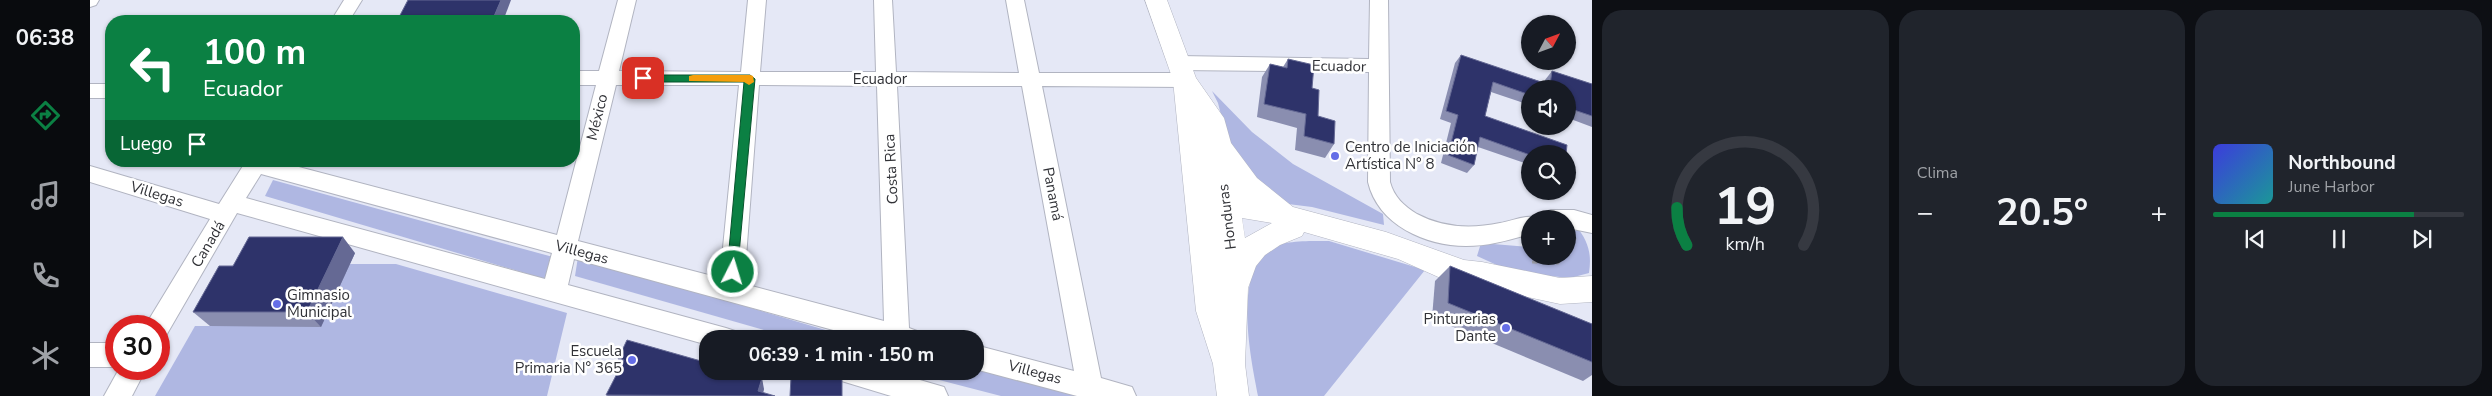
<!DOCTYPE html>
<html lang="es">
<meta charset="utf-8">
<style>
body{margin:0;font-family:"Nunito Sans",sans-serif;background:#20242c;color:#f1f3f6;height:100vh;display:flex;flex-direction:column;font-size:19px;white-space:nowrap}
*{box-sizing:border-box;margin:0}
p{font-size:16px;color:#9ea1a6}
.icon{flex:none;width:28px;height:28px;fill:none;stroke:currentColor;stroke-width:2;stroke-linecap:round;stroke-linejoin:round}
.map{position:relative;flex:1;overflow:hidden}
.drawer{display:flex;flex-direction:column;gap:10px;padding:10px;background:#0d0f14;width:900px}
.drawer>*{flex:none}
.hud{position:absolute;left:15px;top:15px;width:475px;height:152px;border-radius:20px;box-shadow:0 1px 4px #0004;background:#0b8043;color:#fff;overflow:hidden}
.needle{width:32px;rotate:49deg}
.fabs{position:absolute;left:1431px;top:15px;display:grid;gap:10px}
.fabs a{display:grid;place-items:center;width:55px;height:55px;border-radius:50%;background:#171b24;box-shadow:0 1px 4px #0004;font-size:25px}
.speed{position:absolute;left:15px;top:315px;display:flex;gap:10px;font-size:25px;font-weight:700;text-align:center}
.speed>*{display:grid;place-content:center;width:65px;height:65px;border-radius:50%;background:#171b24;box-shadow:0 1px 4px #0004;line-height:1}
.speed .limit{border:8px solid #d22;background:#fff;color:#111}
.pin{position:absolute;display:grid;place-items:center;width:42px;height:42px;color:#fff;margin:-21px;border-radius:10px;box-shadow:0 2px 8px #0006}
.me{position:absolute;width:55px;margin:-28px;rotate:5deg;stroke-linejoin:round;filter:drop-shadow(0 0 4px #0008)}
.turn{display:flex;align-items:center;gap:18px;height:105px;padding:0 15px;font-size:22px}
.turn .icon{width:65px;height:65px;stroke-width:2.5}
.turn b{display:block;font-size:35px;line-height:42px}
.then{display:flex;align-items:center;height:48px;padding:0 15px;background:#0003;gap:10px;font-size:19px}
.big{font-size:38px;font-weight:700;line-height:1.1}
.drawer .widget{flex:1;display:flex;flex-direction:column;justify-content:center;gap:8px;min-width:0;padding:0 18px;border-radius:20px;background:#20242c}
.drawer .dial{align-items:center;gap:0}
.dial svg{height:130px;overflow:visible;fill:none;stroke:#363941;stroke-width:7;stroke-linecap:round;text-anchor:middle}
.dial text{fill:#f1f3f6;stroke:none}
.song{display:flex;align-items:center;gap:15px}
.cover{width:60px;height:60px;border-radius:8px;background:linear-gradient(135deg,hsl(240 70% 55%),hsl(180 70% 35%))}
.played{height:5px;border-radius:2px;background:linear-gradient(90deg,#0b8043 80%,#363941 80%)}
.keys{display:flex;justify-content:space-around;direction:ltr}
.heat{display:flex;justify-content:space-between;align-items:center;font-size:28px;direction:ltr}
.drawer .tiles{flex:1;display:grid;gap:10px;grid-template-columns:repeat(3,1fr)}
.trip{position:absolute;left:609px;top:330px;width:285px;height:50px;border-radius:20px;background:#171b24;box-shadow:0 1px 4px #0004;font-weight:700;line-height:50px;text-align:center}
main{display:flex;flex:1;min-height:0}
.menu{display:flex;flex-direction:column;width:90px;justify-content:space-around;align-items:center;background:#090b0e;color:#9ea1a6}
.menu .icon{width:35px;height:35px}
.menu .on{color:#0b8043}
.menu b{font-size:22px;color:#f1f3f6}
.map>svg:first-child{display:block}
.green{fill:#afb7e2}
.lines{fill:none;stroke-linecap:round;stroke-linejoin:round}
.minor-casing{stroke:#b1b4c1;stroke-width:2}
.major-casing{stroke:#b1b4c1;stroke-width:1}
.path{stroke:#a3a5b0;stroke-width:3;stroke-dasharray:5.5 2.5;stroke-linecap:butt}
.minor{fill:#fff;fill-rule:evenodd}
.major{fill:#fff;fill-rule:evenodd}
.wall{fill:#8a8eb0}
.shaded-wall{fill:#656994}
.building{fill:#2e336a;stroke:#656994}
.route{fill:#0b8043;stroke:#07532c}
.slow{fill:#f59e0b}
.poi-dot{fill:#656ee7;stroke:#fff;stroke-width:2}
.labels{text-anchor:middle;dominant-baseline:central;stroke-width:5;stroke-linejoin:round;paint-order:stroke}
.street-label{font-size:15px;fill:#313237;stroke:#fff}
.poi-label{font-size:15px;fill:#313237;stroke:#fff;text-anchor:start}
</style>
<main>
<nav class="menu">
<b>06:38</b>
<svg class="icon on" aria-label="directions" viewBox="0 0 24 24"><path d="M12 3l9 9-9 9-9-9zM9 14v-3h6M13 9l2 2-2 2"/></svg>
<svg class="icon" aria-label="music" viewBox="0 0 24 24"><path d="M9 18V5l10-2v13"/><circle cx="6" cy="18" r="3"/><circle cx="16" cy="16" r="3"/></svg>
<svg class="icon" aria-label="phone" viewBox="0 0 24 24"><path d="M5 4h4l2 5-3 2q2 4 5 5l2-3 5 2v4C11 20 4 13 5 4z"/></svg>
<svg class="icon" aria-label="climate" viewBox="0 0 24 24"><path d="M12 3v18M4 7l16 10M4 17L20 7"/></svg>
</nav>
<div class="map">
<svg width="1502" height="396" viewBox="0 0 1502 396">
<rect width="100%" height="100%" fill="#e5e8f6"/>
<!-- green -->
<g class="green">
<path d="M1122,91l40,41 41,32 90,50 1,11 -72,-18 -24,-3 -27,-17 -24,-31 -12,-25 -7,-28z"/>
<path d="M183,180l280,77 -8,22 -280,-83z"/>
<path d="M1486,226c12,15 16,27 13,47l-19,5 -58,-6 -35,-16 4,-13 49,4v9h38v-26z"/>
<path d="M1239,241l96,29 -101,126h-66c-7,-37 -25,-120 11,-147 12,-9 44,-8 60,-8z"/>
<path d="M265,253l-5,11h46l171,49 -20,83h-392l40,-70h15z"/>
<path d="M488,257l278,82h-61l-220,-63z"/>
<path d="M885,368l103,28h-77l-85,-22 -1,-3h60z"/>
</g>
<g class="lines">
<!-- minor casing -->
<g class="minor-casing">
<g id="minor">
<path d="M0,0h9l-3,5 -6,2z"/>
<path d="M254,0h18l-13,21h-18z"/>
<path d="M528,0h18l-17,71 122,1 7,-72h18l-6,72h116l-2,-72h18l4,72 123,1 -13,-73h18l15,73h146l7,2 3,5 -3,5 -7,2 -143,-1 59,292 31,9 4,9h-59l-102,-27v-24l99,26 -52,-285h-125l12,242 8,3 4,8h-55l-292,-80 -6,26 158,43 9,3 4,8h-31v6l-471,-132 -70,121 -8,3v-11h-14l65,-107 -120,-37v-16l129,38 27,-43h30l281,74 39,-150h-22v-14h25zM526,85h123l-19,193 -142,-37zM669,85l118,1 7,235 -140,-37zM171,174l291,79 -7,26 -299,-81z"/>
<path d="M1280,0h18l2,182c4,15 14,24 27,32 26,14 54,15 83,9 13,-2 26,-9 38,-5l-8,1v15c-21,6 -42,12 -64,12 -40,0 -88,-21 -98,-64l1,-110 -190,-2 -7,-2 -3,-5 3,-5 7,-2 190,3z"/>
<rect x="0" y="84" width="21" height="14"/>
<path d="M1461,210h23l18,5v18l-24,-5v-9h-28l3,-6z"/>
<rect x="0" y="343" width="26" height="24"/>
<path d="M29,369h27l-14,27h-28z"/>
<path d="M741,371h58l55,16 4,9h-57l-56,-17z"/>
</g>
</g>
<!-- major casing -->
<g class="major-casing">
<path id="major" d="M1055,0h22l29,78 28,40 7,25 26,35 36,29 93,25 78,28 18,2 78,16 32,-2v26l-32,2 -65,-14 -1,3 -11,4 -85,-38 -94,-27 -2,4 -22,9 -15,10 -9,11 -8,22 -3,76 4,32h-32l-4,-32 -17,-53 -23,-231zM1152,218l30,5 -27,15z"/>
</g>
<!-- path -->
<g class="path">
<path d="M1478,249l8,-12"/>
<path d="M1442,262l26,1 5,-7"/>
</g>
<!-- minor -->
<use href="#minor" class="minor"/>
<!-- major -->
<use href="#major" class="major"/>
</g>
<!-- wall -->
<g class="wall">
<path d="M1371,55l84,28v-3l7,-9 40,13v43l-24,-9v-29h-38v16l-39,-13 -6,24 45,38v11l-52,-18 -4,18 -7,8 -26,-10 10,-40 -11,-4 15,-56z"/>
<path d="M1198,59l24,29 6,28 16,28 -9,14 -30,-8 2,-22 -40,-11 5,-40 8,-13 13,3z"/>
<path d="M265,253l-34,74 -111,-1 -17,-14 40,-46z"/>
<path d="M1360,266l142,58v51l-9,6 -151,-63 3,-37z"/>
<path d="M528,359l146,30 -1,4 12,3h-168l14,-29z"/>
</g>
<!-- shaded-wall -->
<g class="shaded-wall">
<path d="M411,0h10l-8,21h-11z"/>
<path d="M253,237l12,16 -34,74 -14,-15z"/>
<path d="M672,378l2,11 -2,7 -4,-5z"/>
</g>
<!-- building -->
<g class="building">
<path d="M318,0h93l-9,21h-95z"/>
<path d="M1371,55l89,30 2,-14 40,13v32l-24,-8v-19h-38v6l-37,-13 -8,34 82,29 -1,9h-36v1l-50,-18 -6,28 -26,-10 10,-40 -12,-4z"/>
<path d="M1198,59l26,6 -2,23 7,2 -1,26 17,5 -1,23 -30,-8 2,-22 -42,-10 6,-40 17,4z"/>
<path d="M159,237h94l-36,75h-114l26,-46h14z"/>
<path d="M1360,266l142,58v38l-144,-59z"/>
<path d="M537,340l81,23v8h29l25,7 -4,13 17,5 -169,-1 18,-35 -6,-1z"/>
<path d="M701,377l51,1v18h-52z"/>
</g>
<!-- route -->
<path class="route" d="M553,75h107l5,4 -18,197 -4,1 -6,-5 17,-190h-101l-5,-4z"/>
<!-- slow -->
<path class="slow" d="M603,75h57l3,1 1,6 -5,3 -5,-3 -55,-1v-5z"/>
<!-- markers -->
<g class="poi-dot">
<circle cx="1245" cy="156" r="5"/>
<circle cx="187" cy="304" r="5"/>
<circle cx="1416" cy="328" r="5"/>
<circle cx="542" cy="360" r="5"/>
</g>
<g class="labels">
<!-- street labels -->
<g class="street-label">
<text transform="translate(1249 66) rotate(1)">Ecuador</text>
<text x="790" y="79">Ecuador</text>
<text transform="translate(507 117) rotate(-76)">México</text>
<text transform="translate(801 169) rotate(-93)">Costa Rica</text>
<text transform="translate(67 194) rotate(17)">Villegas</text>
<text transform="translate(963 194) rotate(79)">Panamá</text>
<text transform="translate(1137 217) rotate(-97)">Honduras</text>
<text transform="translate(118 244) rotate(-59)">Canadá</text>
<text transform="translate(492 252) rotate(15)">Villegas</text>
<text transform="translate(945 372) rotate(15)">Villegas</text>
</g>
<!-- poi labels -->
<g class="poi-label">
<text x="1255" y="147">Centro de Iniciación<tspan x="1255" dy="17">Artística N° 8</tspan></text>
<text x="197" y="295">Gimnasio<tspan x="197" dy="17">Municipal</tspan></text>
<text x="1406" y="319" text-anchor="end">Pinturerias<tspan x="1406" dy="17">Dante</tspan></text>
<text x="532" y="351" text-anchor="end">Escuela<tspan x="532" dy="17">Primaria N° 365</tspan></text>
</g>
</g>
</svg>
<div class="fabs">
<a><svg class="needle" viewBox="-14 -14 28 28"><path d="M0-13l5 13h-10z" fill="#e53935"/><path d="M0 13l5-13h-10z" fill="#9ea1a6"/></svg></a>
<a><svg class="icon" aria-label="sound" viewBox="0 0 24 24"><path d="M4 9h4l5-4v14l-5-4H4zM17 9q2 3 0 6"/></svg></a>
<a><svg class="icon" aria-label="search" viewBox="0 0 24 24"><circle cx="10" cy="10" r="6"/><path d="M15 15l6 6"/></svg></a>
<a>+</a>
</div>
<div class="speed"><div class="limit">30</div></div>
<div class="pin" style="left:553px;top:78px;background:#d93025"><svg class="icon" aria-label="arrive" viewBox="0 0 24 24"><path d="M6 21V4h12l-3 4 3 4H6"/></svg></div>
<svg class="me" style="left:643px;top:272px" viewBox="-20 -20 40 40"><circle r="17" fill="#0b8043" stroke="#fff" stroke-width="3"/><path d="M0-11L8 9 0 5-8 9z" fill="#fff"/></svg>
<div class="trip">06:39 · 1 min · 150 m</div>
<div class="hud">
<div class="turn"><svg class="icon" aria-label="left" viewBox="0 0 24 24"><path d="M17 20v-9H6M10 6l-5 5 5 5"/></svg><div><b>100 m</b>Ecuador</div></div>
<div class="then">Luego<svg class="icon" aria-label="arrive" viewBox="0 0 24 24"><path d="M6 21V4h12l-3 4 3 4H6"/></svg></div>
</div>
</div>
<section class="drawer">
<div class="tiles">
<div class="widget dial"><svg viewBox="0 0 100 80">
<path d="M14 69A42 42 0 1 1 86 69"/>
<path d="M14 69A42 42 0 0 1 8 46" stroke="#0b8043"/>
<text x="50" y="56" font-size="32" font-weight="700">19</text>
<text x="50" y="72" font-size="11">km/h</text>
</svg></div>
<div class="widget"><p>Clima</p>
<div class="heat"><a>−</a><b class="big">20.5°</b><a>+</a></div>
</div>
<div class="widget">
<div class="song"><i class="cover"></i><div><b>Northbound</b><p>June Harbor</p></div></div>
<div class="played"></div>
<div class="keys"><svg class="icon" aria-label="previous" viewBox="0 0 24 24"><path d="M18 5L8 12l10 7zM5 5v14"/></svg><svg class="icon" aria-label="pause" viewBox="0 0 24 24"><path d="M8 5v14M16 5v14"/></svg><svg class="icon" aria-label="next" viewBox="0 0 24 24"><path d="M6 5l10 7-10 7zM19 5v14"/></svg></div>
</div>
</div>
</section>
</main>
